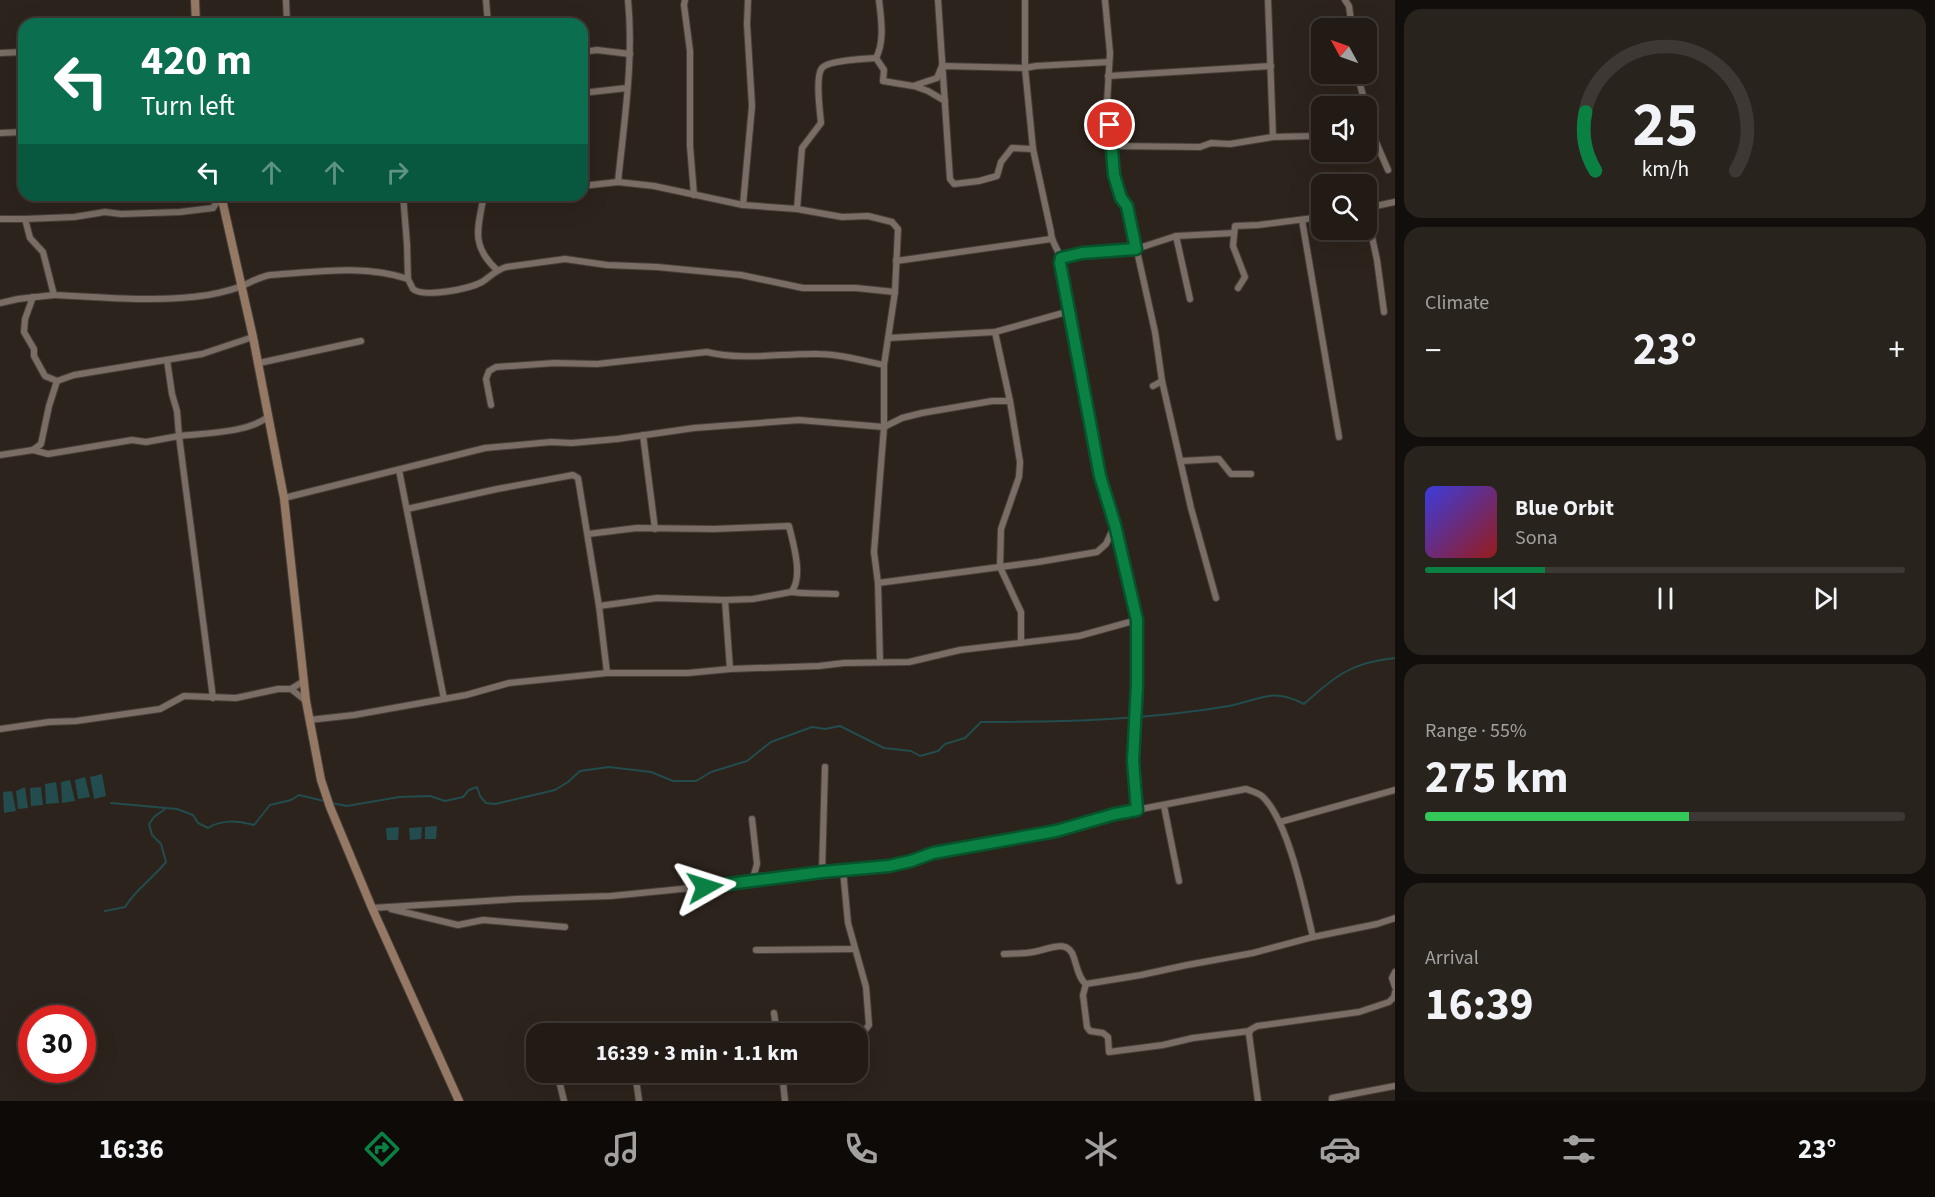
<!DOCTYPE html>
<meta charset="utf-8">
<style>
body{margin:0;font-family:"Source Sans 3",sans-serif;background:#29231e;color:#f1f3f6;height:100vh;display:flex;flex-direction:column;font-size:22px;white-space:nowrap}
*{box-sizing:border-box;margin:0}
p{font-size:20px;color:#a2a1a0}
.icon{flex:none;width:33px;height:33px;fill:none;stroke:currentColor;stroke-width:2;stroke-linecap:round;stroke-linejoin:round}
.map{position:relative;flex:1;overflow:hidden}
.side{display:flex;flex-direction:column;gap:9px;padding:9px;background:#120e0c;width:540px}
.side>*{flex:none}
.top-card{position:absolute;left:18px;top:18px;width:570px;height:183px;border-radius:18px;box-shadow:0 6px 24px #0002,0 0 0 2px #3e3834;background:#0b6e4f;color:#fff;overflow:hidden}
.needle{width:39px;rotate:310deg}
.controls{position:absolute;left:1311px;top:18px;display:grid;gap:12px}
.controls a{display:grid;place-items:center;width:66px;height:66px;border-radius:12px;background:#211a15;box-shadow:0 6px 24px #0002,0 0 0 2px #3e3834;font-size:30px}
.speed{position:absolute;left:18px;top:1005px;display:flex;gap:12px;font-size:30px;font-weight:700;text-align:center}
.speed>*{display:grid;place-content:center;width:78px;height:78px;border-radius:50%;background:#211a15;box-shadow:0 6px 24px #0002,0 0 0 2px #3e3834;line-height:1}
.speed .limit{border:9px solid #d22;background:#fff;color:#111}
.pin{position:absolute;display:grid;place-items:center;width:51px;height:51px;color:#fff;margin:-26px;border:3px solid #fff;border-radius:50%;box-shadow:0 2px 6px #0007}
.me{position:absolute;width:66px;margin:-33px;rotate:84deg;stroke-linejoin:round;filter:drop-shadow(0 0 4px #0008)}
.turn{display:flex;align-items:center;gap:21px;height:126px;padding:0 24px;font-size:27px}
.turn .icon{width:78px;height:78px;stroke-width:2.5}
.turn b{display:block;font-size:42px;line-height:51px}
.lanes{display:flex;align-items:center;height:57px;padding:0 24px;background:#0003;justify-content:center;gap:30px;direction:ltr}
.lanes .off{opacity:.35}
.big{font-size:45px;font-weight:700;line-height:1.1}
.side .widget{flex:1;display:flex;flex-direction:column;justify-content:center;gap:9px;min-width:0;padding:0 21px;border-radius:18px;background:#29231e}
.side .dial{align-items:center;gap:0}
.dial svg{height:156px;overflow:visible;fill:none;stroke:#3e3834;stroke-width:7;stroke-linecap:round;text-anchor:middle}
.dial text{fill:#f1f3f6;stroke:none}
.song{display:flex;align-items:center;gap:18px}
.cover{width:72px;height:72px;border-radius:9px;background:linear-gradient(135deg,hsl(240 70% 55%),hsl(0 70% 35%))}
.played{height:6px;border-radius:3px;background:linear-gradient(90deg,#0b8043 25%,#3e3834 25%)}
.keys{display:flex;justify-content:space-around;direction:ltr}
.heat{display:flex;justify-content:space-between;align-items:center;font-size:33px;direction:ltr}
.charge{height:9px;border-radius:4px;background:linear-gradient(90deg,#34c759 55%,#3e3834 0)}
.trip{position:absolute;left:526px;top:1023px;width:342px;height:60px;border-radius:18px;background:#211a15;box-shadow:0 6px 24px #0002,0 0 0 2px #3e3834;font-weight:700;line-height:60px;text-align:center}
.tabs{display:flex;height:96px;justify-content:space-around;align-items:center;background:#0d0a08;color:#a2a1a0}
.tabs .icon{width:42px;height:42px}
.tabs .active{color:#0b8043}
.tabs b{font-size:27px;color:#f1f3f6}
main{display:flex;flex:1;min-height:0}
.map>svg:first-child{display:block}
.water{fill:#224c4e}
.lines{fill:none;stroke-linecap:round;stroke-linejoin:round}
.stream{stroke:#224c4e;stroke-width:2}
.street-casing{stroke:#473f3a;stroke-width:8}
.secondary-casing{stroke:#473f3a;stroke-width:10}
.street{stroke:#796d65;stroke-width:6}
.secondary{stroke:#967964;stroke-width:8}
.route-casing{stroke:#07532c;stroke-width:15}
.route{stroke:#0b8043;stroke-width:10}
</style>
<main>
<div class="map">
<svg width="1395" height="1101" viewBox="0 0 1395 1101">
<rect width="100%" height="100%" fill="#2c231c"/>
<!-- water -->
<g class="water">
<path d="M102,774l4,22 -12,3 -4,-22z"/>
<path d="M85,777l5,20 -12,2 -3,-19z"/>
<path d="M70,780l5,21 -13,2 -1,-21z"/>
<path d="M56,782l3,21 -13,1 -1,-20z"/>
<path d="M25,787l3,21 -10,1 -2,-18z"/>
<path d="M41,787l2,18 -12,1 -1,-18z"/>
<path d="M12,791l4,20 -12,2 -1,-21z"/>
<path d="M437,826l-1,13h-11v-12z"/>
<path d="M399,827l-1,13h-11l-1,-12z"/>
<path d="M422,827l-1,12 -11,1 -1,-12z"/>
</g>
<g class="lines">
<!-- stream -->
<g class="stream">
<path d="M111,803l66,6 16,6 5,8 10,5c14,-9 30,-7 46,-3l16,-20 21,-5 8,-5 25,6"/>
<path d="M332,803l15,3 52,-9 31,-1 15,5 18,-4 6,-7 8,-3 3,9 6,7 9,1 60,-14 13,-8 12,-11 29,-4 42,5 22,9h23l15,-9 36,-11 24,-19 41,-15 13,2 15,-3 44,22 27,3 9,5 18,-5 7,-7 20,-6 16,-16c83,0 166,-2 248,-16 31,-6 42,-19 75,-2 31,-28 48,-42 91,-46"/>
<path d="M105,911l20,-4c11,-18 28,-29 41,-45l-5,-18 -9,-9 -3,-11 5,-7 11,-8"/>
</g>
<!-- street casing -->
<g class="street-casing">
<g id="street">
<path d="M286,0l1,24"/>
<path d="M486,0l2,24"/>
<path d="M685,0l-1,5 6,46v95l4,49"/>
<path d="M938,0l12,179 4,5 25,-3 18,-5 4,-14 11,-14 21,1"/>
<path d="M1025,0v68l8,81 18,83c0,12 11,20 9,31l40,213 15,49 22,95v65l-4,76 4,48"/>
<path d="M1105,0l5,53 -3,50 6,43 2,29 6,23 6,8 28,126 7,49 29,127 25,90"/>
<path d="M1268,0l5,137"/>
<path d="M1345,0l4,6 3,22"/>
<path d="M582,52l15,-2 33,4"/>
<path d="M0,53l24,-1"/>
<path d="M876,58l8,12 -1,11 30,5 24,-8 5,-12 83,2 11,-2 73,-4"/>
<path d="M1357,74l9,32"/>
<path d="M1108,76l163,-10"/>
<path d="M914,86l14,5 17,10"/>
<path d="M582,93l45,-5"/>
<path d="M1366,110l7,25 15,35"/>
<path d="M0,133l24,-1"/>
<path d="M1113,146l87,1 11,-4 19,1 43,-7 40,-1 9,-3"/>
<path d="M618,182c6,-60 16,-122 10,-182"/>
<path d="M582,186l36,-4 36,4 89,19 54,4 45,8 26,-1 24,6 6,7 -3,63 -11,73v62l-10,125 4,31 2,79"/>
<path d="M230,195l-9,1 -8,12 -33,4 -59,2 -16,-2 -31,5 -49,2 5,19 13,14 11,43c51,2 103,8 154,0 11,-2 25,-5 36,-10 9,-4 16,-8 26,-10 45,-3 95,-11 138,4l5,10c11,9 56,0 69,-7 9,-6 14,-12 24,-15l59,-8 42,6 50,2 84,8 62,13h53l39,4"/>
<path d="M403,195l4,49 1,35"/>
<path d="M484,195c-6,33 -14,50 13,75"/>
<path d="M743,205l9,-99 -5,-82 1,-24"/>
<path d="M1366,208l29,-6"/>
<path d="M797,209l5,-61 19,-25c-1,-11 -6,-47 1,-55 6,-8 43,-9 54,-10 9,-17 5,-40 3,-58"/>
<path d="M1366,209l11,51 7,52"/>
<path d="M0,219h25"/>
<path d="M1302,220l37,217"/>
<path d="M1176,236l14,63"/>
<path d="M1061,258l21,-5 54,-4 40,-13 58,-3"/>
<path d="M896,261l155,-22"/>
<path d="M1238,288l7,-11 -12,-31 2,-20 23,-1 64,-8"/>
<path d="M33,297l-8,22 -1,13 10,17v7l11,20 12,5 17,-6 128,-21 51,-17"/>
<path d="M0,303l18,-4 36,-4"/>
<path d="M995,332l15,69 10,61 -1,15 -18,52 -1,38 21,45v31"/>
<path d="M888,338l107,-6 75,-21"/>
<path d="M167,360l5,34 5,17 2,25c26,-3 70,-3 90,-20"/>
<path d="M259,363l102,-22"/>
<path d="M1153,386l9,-5"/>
<path d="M491,405l-5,-26 3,-8 7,-4 59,-4 42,1 110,-12c36,9 75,1 112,2 22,0 44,7 65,11"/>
<path d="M643,435l12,94"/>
<path d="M33,450l8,-6 8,-38 8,-25"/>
<path d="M0,455l33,-5 15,4 84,-14 14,2 33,-6 34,262"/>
<path d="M1181,461l38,-2 12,15h20"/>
<path d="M399,470l45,229"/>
<path d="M284,498l201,-50 66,-6 21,1 45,-4 77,-11 105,-8 85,7 18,-9 20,-5 70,-12h18"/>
<path d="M407,509l90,-20 76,-14 5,3 21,128 8,67"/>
<path d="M588,534l49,-6 77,1 75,-3c4,17 15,52 2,66l-38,7 -28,1 -68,-2 -58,8"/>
<path d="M878,583l160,-21 59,-10 9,-8 9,-19"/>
<path d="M791,592c15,2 29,1 45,2"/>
<path d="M725,600l5,69"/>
<path d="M291,689l15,12"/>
<path d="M309,720l45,-5 112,-20 43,-12 98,-10h81l42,-4 89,-3 25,-3 65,-1 51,-12 119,-14 58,-16"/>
<path d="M0,729l49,-7 27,-1 84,-12 24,-13 52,2 42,-9h13l13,-8"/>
<path d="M1164,806l15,75"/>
<path d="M752,819l5,45 -5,18"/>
<path d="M1280,822l115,-32"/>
<path d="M843,870l46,-4 44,-13 123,-22 59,-17 131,-25c5,2 13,4 17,8 26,26 41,103 50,140"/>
<path d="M822,872l3,-105"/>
<path d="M372,908l145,-9 94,-3 141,-14 91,-12 5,53 18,64 3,38 -3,4"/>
<path d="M391,909l67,16 25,-5 82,7"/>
<path d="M756,950l99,-1"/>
<path d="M1004,954c10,-1 20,0 29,-2 15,-2 35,-15 41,6 3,9 5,21 12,26"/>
<path d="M1395,972l-3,6 3,9"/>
<path d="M1086,984l55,-9 46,-10 66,-12 60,-16 64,-13 18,-6"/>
<path d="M1086,984l-3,11 4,32 3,4 13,2 5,4 1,15 54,-7 30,-7 57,-7"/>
<path d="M774,1013l3,21"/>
<path d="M557,1072l7,29"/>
<path d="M635,1072l4,29"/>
<path d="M782,1072l3,29"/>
<path d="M1258,1101l-9,-67 1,-4 7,-4 102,-14 30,-10 5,-5 1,-5"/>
<path d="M1332,1101v-3l63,-12"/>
</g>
</g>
<!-- secondary casing -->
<g class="secondary-casing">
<g id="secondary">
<path d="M195,0l1,24"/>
<path d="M221,195l32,142 31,161 22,203 15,79 9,27 42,101 87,193"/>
</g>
</g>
<!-- street -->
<use href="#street" class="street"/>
<!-- secondary -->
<use href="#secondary" class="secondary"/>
</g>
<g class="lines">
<!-- route casing -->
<g class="route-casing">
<path id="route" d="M705,887l117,-15 67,-6 22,-5 22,-8 123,-22 59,-17 22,-4 -4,-49 4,-76v-65l-22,-95 -15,-49 -40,-213 1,-5 21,-5 54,-4 -9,-43 -6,-8 -7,-23 -4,-50"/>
</g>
<!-- route -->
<use href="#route" class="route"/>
</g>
</svg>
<div class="controls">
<a><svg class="needle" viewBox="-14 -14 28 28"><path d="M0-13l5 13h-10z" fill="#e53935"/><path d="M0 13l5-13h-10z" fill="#a2a1a0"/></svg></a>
<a><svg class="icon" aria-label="sound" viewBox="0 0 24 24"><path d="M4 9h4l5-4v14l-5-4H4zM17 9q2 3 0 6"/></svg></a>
<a><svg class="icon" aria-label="search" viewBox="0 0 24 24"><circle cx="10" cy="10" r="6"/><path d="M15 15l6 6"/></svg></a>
</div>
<div class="speed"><div class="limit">30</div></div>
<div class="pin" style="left:1110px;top:125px;background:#d93025"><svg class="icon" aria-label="arrive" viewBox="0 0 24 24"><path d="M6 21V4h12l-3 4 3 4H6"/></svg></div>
<svg class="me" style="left:705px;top:887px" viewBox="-20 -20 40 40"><path d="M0-17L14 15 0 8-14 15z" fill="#0b8043" stroke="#fff" stroke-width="4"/></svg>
<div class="trip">16:39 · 3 min · 1.1 km</div>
<div class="top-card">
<div class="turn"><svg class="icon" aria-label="left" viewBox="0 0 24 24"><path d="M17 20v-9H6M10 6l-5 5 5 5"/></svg><div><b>420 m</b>Turn left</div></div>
<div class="lanes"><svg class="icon" aria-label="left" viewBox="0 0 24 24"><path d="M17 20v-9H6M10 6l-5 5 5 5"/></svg><svg class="icon off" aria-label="ahead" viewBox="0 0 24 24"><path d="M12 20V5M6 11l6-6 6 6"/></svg><svg class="icon off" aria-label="ahead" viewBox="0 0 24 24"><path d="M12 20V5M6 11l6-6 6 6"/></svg><svg class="icon off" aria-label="right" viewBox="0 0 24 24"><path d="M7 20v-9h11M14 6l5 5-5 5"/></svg></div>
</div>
</div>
<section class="side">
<div class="widget dial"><svg viewBox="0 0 100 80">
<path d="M14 69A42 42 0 1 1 86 69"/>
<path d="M14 69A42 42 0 0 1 9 39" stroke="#0b8043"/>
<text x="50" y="56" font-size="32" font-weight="700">25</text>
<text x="50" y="72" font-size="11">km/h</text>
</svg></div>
<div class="widget"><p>Climate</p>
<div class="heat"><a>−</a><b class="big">23°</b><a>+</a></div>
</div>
<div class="widget">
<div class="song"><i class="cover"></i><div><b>Blue Orbit</b><p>Sona</p></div></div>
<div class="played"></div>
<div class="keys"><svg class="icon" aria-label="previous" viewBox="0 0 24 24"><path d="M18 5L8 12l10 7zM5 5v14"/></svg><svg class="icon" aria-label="pause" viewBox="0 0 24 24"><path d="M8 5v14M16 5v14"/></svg><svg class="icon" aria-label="next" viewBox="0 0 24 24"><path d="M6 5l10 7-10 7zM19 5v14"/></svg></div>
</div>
<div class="widget"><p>Range · 55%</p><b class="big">275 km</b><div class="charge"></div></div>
<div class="widget"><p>Arrival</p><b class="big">16:39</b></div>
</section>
</main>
<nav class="tabs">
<b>16:36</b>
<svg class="icon active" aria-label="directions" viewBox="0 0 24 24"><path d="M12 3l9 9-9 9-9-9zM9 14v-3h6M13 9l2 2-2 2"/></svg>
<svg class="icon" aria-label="music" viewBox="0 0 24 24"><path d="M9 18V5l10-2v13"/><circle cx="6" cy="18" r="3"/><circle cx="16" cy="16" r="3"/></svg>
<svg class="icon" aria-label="phone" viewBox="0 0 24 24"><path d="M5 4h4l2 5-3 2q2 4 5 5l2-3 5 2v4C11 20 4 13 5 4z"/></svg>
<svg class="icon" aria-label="climate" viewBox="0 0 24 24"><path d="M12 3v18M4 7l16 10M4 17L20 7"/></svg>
<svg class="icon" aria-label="car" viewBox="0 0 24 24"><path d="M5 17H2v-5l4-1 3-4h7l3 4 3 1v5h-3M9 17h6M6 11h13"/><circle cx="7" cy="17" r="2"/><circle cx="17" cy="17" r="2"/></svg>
<svg class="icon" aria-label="filters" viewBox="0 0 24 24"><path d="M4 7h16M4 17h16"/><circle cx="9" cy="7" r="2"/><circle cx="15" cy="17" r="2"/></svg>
<b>23°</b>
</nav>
